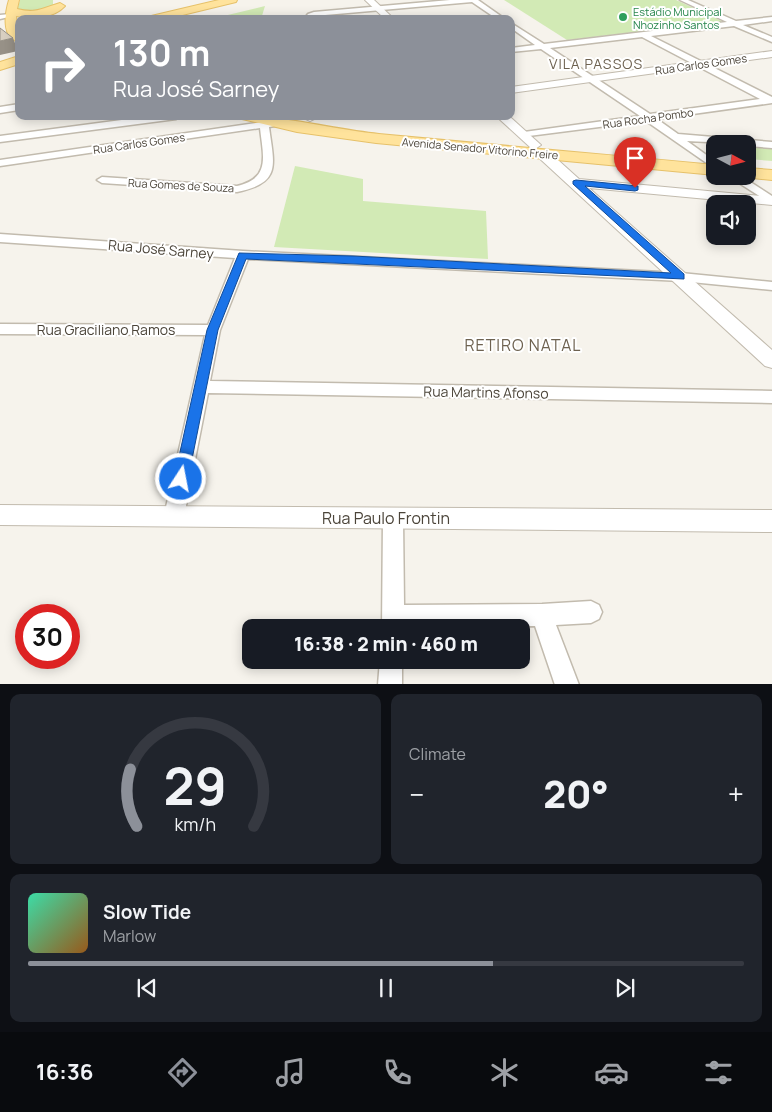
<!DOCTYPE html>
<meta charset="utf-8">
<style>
body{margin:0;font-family:Manrope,sans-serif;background:#20242c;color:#f1f3f6;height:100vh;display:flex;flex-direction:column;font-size:19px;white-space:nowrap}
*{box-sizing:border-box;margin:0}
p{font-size:16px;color:#9ea1a6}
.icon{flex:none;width:28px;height:28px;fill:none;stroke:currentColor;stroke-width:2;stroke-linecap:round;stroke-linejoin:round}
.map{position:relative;height:684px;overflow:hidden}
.side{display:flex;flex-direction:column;gap:10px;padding:10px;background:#0d0f14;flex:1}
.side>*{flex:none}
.top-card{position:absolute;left:15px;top:15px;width:500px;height:105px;border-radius:10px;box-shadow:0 2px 12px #0003;background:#8c9099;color:#fff;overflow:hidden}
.needle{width:32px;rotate:97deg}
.buttons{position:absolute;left:706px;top:135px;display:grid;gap:10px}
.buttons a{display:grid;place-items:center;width:50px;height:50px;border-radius:10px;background:#171b24;box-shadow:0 2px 12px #0003;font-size:25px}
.speed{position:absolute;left:15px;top:604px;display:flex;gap:10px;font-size:25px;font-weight:700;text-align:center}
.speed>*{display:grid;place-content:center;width:65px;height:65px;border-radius:50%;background:#171b24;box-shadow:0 2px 12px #0003;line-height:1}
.speed .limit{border:8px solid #d22;background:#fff;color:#111}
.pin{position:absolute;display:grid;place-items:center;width:42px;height:42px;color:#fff;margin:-51px -21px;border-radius:50% 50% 50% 0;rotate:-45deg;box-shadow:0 0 5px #0007}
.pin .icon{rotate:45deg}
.me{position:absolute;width:55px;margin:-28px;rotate:11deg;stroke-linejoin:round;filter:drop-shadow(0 0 4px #0008)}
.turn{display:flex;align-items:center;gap:18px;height:105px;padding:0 15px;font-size:22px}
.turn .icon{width:65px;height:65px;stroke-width:2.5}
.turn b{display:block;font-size:35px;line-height:42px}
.big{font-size:38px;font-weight:800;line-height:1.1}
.side .card{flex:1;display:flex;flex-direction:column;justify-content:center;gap:8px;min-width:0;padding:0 18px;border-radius:10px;background:#20242c}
.side .dial{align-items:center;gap:0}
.dial svg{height:130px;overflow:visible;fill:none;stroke:#363941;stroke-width:7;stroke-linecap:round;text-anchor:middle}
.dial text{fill:#f1f3f6;stroke:none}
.song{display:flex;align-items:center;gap:15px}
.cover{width:60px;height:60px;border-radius:8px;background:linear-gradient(135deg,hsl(160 70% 55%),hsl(30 70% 35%))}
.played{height:5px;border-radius:2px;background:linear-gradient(90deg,#8c9099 65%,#363941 65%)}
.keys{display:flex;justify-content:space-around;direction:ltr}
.heat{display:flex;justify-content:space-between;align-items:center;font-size:28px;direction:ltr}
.side .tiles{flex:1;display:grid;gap:10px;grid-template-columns:1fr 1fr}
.card:last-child{grid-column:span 2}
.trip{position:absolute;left:242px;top:619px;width:288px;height:50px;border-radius:10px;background:#171b24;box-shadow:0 2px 12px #0003;font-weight:800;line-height:50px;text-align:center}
.tabs{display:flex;height:80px;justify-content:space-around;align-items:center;background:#090b0e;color:#9ea1a6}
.tabs .icon{width:35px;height:35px}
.tabs .active{color:#8c9099}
.tabs b{font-size:22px;color:#f1f3f6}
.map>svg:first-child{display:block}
.green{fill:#d2eab5}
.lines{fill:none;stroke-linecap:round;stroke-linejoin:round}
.minor-casing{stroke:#c2bbae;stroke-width:3}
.tertiary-casing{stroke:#c2bbae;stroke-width:2}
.primary-casing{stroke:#e6c16a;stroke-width:2}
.minor{fill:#fff;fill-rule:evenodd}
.tertiary{fill:#fff;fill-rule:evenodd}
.primary{fill:#ffe39c;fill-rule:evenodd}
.shaded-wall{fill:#979187}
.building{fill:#d8cfc1;stroke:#979187}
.route{fill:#1a73e8;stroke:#114b97}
.leisure-dot{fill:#2e9e5b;stroke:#fff;stroke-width:2}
.labels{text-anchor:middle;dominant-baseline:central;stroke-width:4;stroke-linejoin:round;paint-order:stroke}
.far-leisure-label{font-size:11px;fill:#27864d;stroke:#fff;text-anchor:start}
.far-street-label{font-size:11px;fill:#4b4439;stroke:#fff}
.far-quarter-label{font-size:14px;letter-spacing:1px;fill:#6e6250;stroke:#fff}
.street-label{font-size:14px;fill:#4b4439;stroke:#fff}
.quarter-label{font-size:16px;letter-spacing:1px;fill:#6e6250;stroke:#fff}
.near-street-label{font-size:16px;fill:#4b4439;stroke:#fff}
</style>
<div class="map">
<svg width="772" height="685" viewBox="0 0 772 685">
<rect width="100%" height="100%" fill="#f6f3ec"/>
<!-- green -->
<g class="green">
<path d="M20,0h33v6l-12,7 -24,-3z"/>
<path d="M504,0h172l46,21 -1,1 -154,18z"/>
<path d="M265,6l-4,13h-50z"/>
<path d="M748,147l24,2v12l-24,-2z"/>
<path d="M295,166l68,13v22l123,10 2,48 -214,-12z"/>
</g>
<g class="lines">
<!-- minor casing -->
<g class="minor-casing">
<g id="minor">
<path d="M450,0h28l27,19h-8l-25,-17 -158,14 -3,3h-7l4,-5 6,-2z"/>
<path d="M680,0h8l48,21 36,-4v4l-29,4 29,12v5l-38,-16 -83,10 121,61v6l-115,16 21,15 94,8v6l-24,-2v-2l-61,-3 25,18 1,2 -5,3 -62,-43 -125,16 -2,-2 5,-3 116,-16 -99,-67 -30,3v-4l24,-3 -24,-17v-5l33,21 183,-22zM642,37l118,62 -110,15 -100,-66z"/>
<path d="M0,15l10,-1 3,2 -13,3z"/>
<path d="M19,104v6l-19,3v-6z"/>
<path d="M152,116h29l-5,3 -176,23v-6z"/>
<path d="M277,120l5,3 -2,2 -11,2c5,38 13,56 -32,65l-135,-9 -5,-3 5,-3 135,9c34,-8 26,-30 23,-58l-260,38v-6z"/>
<path d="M728,176h13l31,20v8z"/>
<path d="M0,234l243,17 438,22 91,9v8l-91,-9 -433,-22 -28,71 -10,51 562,10v12l-564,-10 -24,123 -3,6 -7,2 -7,-2 -3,-6 41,-181 -205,-1v-10l208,1 27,-67 -235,-16z"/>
<path d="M393,511l7,2 3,6 1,86 138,-1 49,-3 8,4 3,7 -3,7 -8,4 -35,2 23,60h-24l-20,-59 -153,2 1,-109 3,-6z"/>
<path d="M380,660h22v25h-24z"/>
</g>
</g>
<!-- tertiary casing -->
<g class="tertiary-casing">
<g id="tertiary">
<path d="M365,0h9l20,19h-9z"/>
<path d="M772,51v6l-261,36v-6z"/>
<path d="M305,116h15l-10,5 -4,-2z"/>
<path d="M496,116h13l32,29 -6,4 -4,-1z"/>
<path d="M543,150l5,1 31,28 193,18v8l-183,-17 183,162v18l-7,-2 -227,-209 -1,-3z"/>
<path d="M0,505l772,5v22l-772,-7z"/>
</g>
</g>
<!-- primary casing -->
<g class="primary-casing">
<g id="primary">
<path d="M9,0h10l-2,9c19,5 26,-1 43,-6l5,3c-12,13 -33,13 -49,10l3,26c-18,-4 -14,-29 -10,-42z"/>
<path d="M219,0h18l-1,2 -70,17h-20l1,-2z"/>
<path d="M19,56v8l-19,6v-8z"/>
<path d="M240,116c46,0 92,13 139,18 112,11 224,20 336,31v10l-339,-32 -79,-11 -55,-13z"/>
<path d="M748,168l24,2v10l-30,-3 6,-1z"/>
</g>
</g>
<!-- minor -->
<use href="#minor" class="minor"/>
<!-- tertiary -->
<use href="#tertiary" class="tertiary"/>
<!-- primary -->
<use href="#primary" class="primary"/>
</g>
<!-- shaded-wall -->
<path class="shaded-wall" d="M13,38l5,13 -18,4v-14z"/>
<!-- building -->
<path class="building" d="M0,28l13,10 -13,3z"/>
<!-- route -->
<path class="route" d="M576,180l62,6v4l-3,1 -50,-5 99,88v5l-438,-20 -28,71 -30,149 -2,4 -5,2 -5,-2 -2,-4 33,-149 32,-77 114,3 318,17 -98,-89v-3z"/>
<!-- markers -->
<circle class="leisure-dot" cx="623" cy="17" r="5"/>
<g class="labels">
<!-- far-leisure labels -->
<g class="far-leisure-label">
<text x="633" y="11">Estádio Municipal<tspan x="633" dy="13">Nhozinho Santos</tspan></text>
</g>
<!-- far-street labels -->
<g class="far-street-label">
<text transform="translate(701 64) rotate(-8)">Rua Carlos Gomes</text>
<text transform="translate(648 118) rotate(-8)">Rua Rocha Pombo</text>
<text transform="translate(139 143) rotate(-8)">Rua Carlos Gomes</text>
<text transform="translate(480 148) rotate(5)">Avenida Senador Vitorino Freire</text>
<text transform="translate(181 185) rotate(3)">Rua Gomes de Souza</text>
</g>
<!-- far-quarter labels -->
<g class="far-quarter-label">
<text x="596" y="63">VILA PASSOS</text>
</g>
<!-- street labels -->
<g class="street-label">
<text transform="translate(161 249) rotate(5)">Rua José Sarney</text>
<text x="106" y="329">Rua Graciliano Ramos</text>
<text transform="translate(486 392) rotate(1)">Rua Martins Afonso</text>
</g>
<!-- quarter labels -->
<g class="quarter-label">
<text x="523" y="345">RETIRO NATAL</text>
</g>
<!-- near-street labels -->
<g class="near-street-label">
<text x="386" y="518">Rua Paulo Frontin</text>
</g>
</g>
</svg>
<div class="buttons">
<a><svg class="needle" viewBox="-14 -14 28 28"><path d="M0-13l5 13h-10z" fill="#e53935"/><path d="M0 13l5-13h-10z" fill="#9ea1a6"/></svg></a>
<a><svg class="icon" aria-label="sound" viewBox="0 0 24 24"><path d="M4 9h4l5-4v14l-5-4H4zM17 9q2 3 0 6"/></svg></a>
</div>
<div class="speed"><div class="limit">30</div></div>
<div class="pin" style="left:635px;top:188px;background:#d93025"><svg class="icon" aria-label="arrive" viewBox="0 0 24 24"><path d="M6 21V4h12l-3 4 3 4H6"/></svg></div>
<svg class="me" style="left:181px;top:479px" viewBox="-20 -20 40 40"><circle r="17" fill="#1a73e8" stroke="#fff" stroke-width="3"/><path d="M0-11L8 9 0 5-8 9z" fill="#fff"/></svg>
<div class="trip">16:38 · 2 min · 460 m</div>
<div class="top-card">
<div class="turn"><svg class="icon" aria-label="right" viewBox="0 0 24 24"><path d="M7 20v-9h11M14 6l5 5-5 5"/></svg><div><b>130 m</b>Rua José Sarney</div></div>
</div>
</div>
<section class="side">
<div class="tiles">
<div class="card dial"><svg viewBox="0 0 100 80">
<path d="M14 69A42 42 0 1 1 86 69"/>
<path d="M14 69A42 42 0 0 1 10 34" stroke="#8c9099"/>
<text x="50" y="56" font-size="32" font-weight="700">29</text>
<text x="50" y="72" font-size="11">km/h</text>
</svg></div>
<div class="card"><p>Climate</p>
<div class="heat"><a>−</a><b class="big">20°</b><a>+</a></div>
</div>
<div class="card">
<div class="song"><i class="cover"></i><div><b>Slow Tide</b><p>Marlow</p></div></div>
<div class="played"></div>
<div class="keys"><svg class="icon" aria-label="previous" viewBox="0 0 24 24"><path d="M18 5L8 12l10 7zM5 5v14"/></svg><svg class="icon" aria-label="pause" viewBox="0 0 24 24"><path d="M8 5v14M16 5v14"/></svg><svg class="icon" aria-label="next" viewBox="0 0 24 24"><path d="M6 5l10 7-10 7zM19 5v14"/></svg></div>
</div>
</div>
</section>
<nav class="tabs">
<b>16:36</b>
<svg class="icon active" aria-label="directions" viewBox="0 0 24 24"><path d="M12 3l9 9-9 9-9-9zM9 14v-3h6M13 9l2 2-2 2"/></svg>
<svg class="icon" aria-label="music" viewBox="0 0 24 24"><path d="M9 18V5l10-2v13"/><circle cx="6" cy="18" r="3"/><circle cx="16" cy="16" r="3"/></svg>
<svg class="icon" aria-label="phone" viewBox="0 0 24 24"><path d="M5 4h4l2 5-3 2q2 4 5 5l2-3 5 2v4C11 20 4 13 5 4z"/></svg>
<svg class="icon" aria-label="climate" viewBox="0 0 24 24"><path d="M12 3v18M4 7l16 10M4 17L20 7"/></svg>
<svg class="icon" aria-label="car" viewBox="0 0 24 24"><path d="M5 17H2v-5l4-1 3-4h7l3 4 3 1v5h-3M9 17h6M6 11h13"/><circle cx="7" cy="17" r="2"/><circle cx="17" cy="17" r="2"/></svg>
<svg class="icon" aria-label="filters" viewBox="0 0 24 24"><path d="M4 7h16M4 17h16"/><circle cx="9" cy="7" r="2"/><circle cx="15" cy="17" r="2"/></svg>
</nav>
